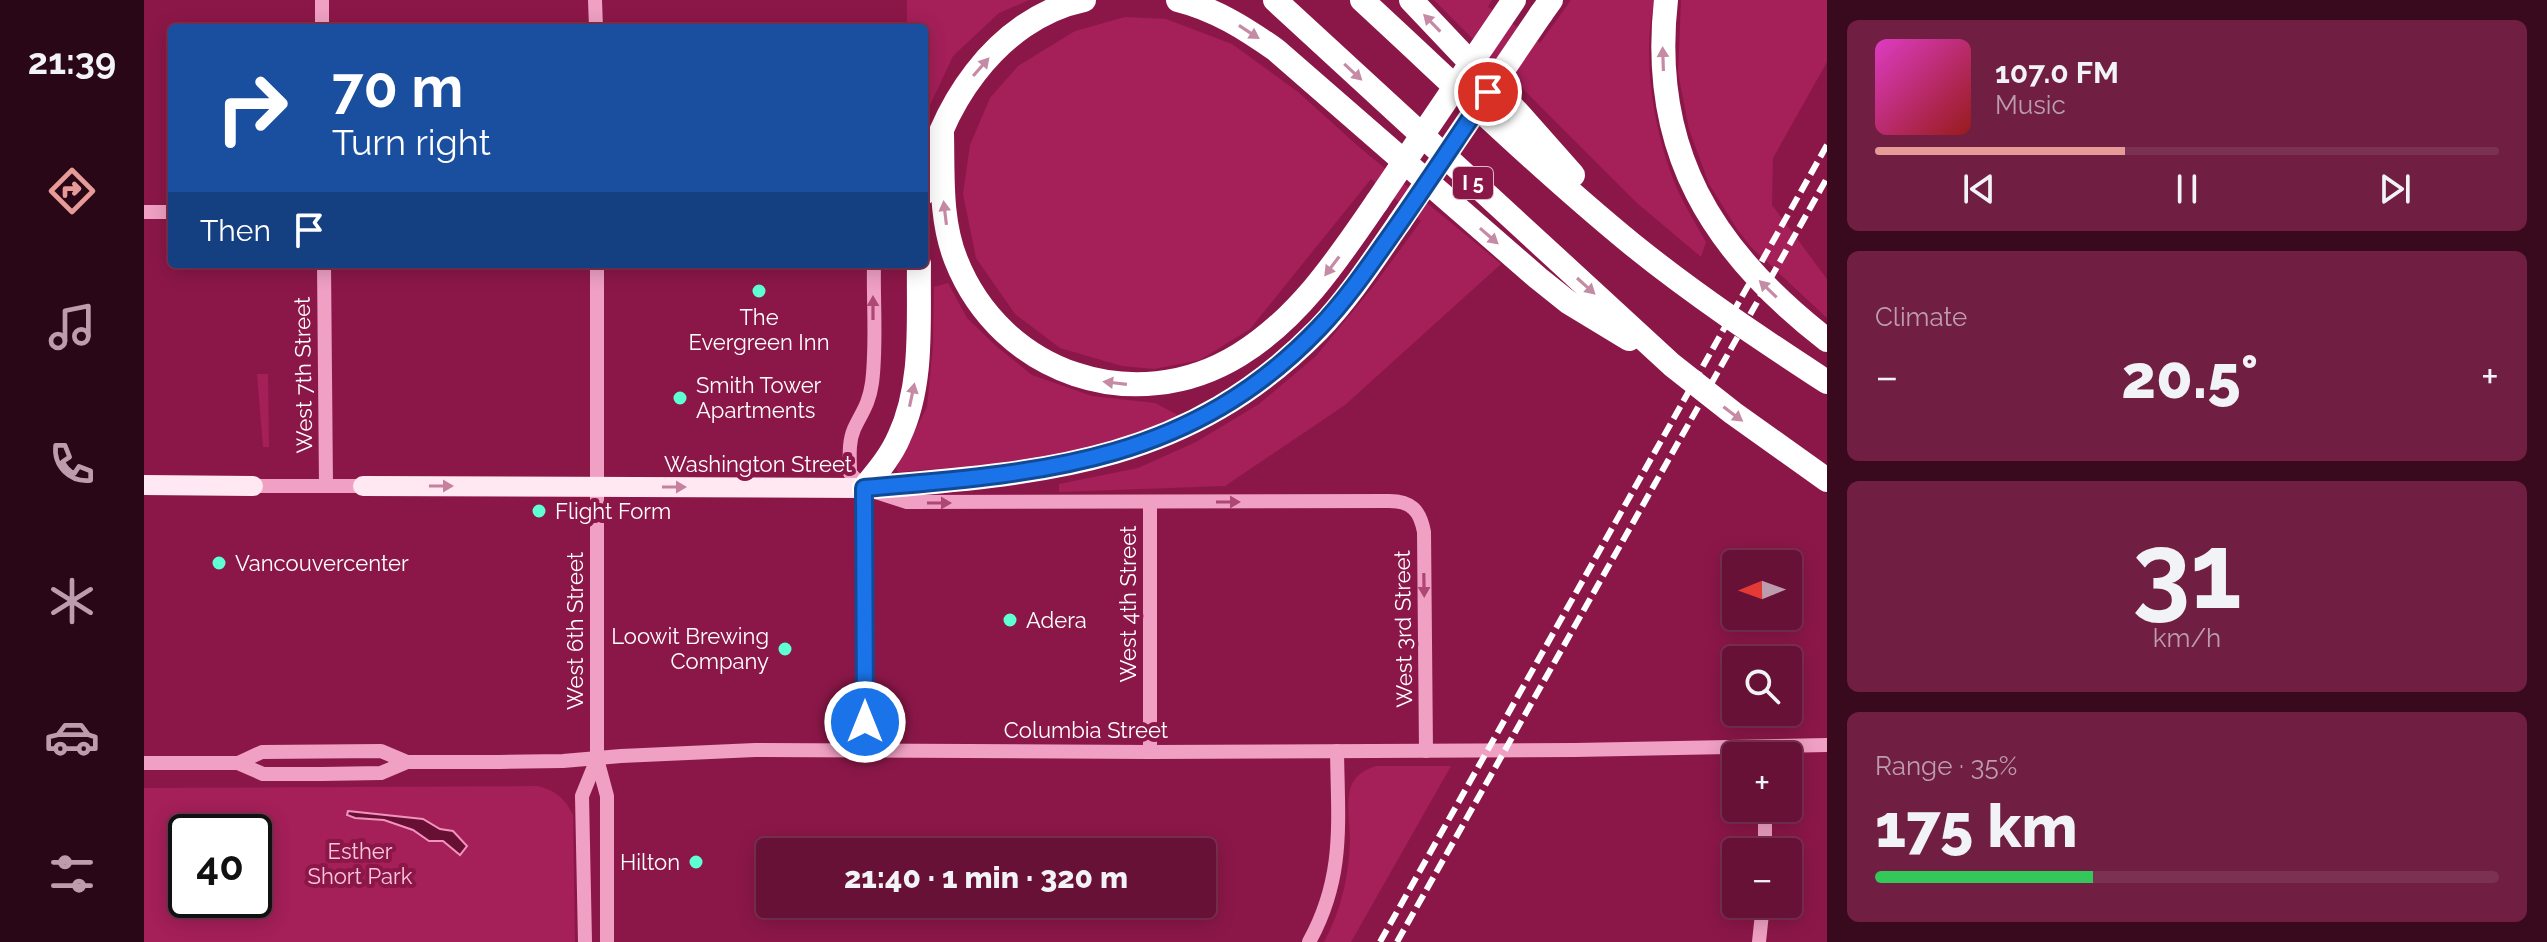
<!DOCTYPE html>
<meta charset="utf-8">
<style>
body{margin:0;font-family:Raleway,sans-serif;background:#701f42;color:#f1f3f6;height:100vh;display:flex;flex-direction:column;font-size:30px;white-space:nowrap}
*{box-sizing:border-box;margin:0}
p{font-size:26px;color:#bd9dad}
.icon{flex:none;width:44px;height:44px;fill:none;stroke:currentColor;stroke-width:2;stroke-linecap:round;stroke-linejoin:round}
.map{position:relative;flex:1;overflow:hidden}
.sheet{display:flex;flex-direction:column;gap:20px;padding:20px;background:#39091e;width:720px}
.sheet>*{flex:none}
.banner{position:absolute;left:24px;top:24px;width:760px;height:244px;border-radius:8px;box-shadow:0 4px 20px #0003,0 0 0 2px #7b3151;background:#1a4fa0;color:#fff;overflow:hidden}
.needle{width:52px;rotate:269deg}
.buttons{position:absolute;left:1578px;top:550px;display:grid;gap:16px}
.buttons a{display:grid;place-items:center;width:80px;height:80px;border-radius:8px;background:#681136;box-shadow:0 4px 20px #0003,0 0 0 2px #7b3151;font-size:40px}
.speed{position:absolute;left:24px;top:814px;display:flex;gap:16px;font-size:40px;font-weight:700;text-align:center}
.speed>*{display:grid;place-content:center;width:104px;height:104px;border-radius:50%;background:#681136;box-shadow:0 4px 20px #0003,0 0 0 2px #7b3151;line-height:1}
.speed .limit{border:4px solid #111;border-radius:12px;background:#fff;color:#111}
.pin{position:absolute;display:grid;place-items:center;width:68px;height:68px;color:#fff;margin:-34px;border:4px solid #fff;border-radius:50%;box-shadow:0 2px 8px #0007}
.me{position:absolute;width:88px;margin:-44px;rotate:0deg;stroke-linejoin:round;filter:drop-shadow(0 0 6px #0008)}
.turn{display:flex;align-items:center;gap:28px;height:168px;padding:0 32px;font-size:36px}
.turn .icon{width:104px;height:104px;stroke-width:2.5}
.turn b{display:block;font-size:56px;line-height:68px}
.then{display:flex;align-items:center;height:76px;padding:0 32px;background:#0003;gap:16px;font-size:30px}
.big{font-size:60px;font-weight:800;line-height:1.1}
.sheet .tile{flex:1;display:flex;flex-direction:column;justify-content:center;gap:12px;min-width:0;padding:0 28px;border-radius:12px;background:#701f42}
.sheet .dial{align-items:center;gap:0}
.dial b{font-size:104px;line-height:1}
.song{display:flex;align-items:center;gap:24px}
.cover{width:96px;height:96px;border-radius:12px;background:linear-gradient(135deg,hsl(310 70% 55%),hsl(0 70% 35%))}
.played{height:8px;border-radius:4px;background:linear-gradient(90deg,#e69b98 40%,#7b3151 40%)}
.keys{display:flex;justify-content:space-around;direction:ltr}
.heat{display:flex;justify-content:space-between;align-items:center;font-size:44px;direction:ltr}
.charge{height:12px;border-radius:6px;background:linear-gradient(90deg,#34c759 35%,#7b3151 0)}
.trip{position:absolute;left:612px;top:838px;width:460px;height:80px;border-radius:8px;background:#681136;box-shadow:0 4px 20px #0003,0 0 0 2px #7b3151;font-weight:800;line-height:80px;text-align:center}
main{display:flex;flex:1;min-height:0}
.dock{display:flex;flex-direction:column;width:144px;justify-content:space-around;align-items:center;background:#2a0716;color:#bd9dad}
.dock .icon{width:56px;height:56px}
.dock .on{color:#e69b98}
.dock b{font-size:36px;color:#f1f3f6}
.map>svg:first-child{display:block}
.green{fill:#a51f59;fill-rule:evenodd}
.water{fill:#680f34;stroke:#f193bd;stroke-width:2}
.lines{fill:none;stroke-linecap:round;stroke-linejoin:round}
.minor{stroke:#efa0c3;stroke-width:14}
.major{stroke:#ffe8f1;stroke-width:20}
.highway{stroke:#fff;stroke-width:24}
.rail{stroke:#fff;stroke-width:6;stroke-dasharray:14 6;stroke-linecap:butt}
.highway-bridge{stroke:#fff;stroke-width:24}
.oneway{fill:#c58ba4}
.oneway2{fill:#ae4773}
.oneway3{fill:#c5809c}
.route-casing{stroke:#114b97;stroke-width:20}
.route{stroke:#1a73e8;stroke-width:14}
.poi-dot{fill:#5effd3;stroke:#8b1748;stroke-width:3}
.labels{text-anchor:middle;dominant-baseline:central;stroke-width:8;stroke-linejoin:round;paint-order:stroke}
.shield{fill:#8b1748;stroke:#dcb9c8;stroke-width:2}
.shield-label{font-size:20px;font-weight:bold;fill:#fff}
.poi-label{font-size:22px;fill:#fff;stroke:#8b1748;text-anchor:start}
.street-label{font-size:22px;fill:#fff;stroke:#8b1748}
.park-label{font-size:22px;fill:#fbc6dd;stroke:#8b1748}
</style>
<main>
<nav class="dock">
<b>21:39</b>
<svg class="icon on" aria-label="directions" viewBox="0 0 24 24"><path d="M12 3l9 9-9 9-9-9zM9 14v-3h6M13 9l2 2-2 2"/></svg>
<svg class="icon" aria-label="music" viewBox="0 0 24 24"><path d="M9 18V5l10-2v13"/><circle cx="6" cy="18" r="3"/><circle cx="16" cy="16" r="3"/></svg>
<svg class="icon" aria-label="phone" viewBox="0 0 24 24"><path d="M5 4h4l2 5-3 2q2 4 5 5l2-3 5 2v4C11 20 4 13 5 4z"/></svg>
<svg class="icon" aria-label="climate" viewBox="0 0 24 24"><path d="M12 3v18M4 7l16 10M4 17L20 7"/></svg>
<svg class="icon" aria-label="car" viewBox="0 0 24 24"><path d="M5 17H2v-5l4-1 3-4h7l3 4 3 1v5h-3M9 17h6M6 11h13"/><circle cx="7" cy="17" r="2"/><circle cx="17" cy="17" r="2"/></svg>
<svg class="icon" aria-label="filters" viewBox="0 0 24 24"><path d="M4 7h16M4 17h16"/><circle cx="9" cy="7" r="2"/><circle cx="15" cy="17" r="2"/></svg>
</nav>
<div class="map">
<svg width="1683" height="942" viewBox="0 0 1683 942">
<rect width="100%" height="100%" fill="#8b1748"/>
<!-- green -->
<g class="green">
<path d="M763,0h122l-30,13 -46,43 -29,62v-90h-17z"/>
<path d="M1290,0h58l-4,7 52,36 31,-43h84c-15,58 0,139 24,193 8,17 18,33 27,49l-5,15 -64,-54z"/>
<path d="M1537,0h146v62l-54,96 -1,47 55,74v39l-76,-71 -14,-18 -28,-45 -20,-55 -11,-56z"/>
<path d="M981,17l41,2 66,25 66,48 61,55 142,117 -156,141 -120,81 -166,6v-8l79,-16 58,-26 63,-38 57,-48 56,-68 49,-67 -50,-42 -121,150 -50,31 -46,9 -32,-3 -62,-18 -45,-34 -39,-56 -13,-64 7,-49 20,-47 28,-32 57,-35z"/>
<path d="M804,283l19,35 29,28 36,29 60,21 63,7 23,12 -19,10 -79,27 -96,13 -86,7 -2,-3 31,-62 6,-61 1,-59z"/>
<path d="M113,374h11l1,73h-6z"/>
<path d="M1232,766h75l-100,176h-27c17,-31 25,-66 26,-102 0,-17 -5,-40 2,-56 5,-10 14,-15 24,-18z"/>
<path d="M393,786c18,4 28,12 36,29l2,127h-431v-154zM42,832h68v68h-68z"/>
</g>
<!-- water -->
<path class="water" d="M204,811l75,8 17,10 13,2 14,15 -7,9 -17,-14h-14l-16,-11 -29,-10 -29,-2 -8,-3z"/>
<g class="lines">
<!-- minor -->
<g class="minor">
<path d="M178,0v28"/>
<path d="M451,0l1,28"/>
<path d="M0,212h28"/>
<path d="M180,264l2,222"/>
<path d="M453,264v495l10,37v146"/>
<path d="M109,486h110"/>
<path d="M732,492l31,10 482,-1c22,0 31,9 35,31l2,219"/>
<path d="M1006,503v249"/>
<path d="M721,749l-1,-261 -14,-15c0,-15 -2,-30 4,-44 8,-17 15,-25 18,-46 5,-38 1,-80 2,-119"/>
<path d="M0,763h94l24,-11 119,-1 26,11h93l63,-1 58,-5 134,-6 395,2 425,-2 252,-5"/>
<path d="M94,763l25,11h59l59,-1 26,-11"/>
<path d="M1621,852v-44"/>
<path d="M441,942l-3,-146 15,-37"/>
<path d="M1165,942c36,-65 29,-119 28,-191"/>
<path d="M1615,942l4,-38"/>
</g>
<!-- major -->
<g class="major">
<path d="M0,485l109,1"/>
<path d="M219,486l501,2"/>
</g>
<!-- highway -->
<g class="highway">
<path d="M1034,0c37,9 68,29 98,50l262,228 30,24 61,37"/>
<path d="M1131,0l397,365 61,48 94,67"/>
<path d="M1218,0c89,82 177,168 271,245 62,50 128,94 194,137"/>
<path d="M1267,0l108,114 54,61"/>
<path d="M1522,0c-17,150 46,251 161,340"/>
<path d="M1397,14l10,-14"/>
<path d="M798,134c1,42 -2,86 14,126 45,114 179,159 283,95 60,-37 99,-96 138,-153"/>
<path d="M780,193c11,-82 73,-175 160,-193"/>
<path d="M720,488c177,-15 321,-23 454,-158 31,-32 56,-71 81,-107"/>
<path d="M720,488c13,-16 27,-32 35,-51 25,-53 19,-116 20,-173"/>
</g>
<!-- rail -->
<g class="rail">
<path d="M1236,942l447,-797"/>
<path d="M1253,942l430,-764"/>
</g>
<!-- highway-bridge -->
<g class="highway-bridge">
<path d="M1233,202l137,-202"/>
<path d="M1255,223l142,-209"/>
</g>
</g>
<!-- one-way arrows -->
<defs><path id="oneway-solid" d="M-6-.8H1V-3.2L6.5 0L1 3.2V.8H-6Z" transform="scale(2)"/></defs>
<g class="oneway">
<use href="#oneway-solid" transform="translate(1288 23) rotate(-134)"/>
<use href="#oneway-solid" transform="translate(1105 32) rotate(33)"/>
<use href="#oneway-solid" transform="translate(1519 59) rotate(-92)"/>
<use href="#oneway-solid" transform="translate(837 67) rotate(-49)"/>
<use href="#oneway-solid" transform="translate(1209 72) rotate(43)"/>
<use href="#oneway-solid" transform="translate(801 213) rotate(-97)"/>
<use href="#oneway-solid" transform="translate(1345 236) rotate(41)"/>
<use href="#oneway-solid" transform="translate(1188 266) rotate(127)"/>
<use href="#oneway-solid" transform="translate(1442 286) rotate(42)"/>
<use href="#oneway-solid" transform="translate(1624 289) rotate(-136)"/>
<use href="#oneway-solid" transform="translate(971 383) rotate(-173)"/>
<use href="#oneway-solid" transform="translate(768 395) rotate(-78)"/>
<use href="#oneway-solid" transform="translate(1589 414) rotate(37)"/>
</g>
<g class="oneway2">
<use href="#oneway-solid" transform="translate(729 308) rotate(-90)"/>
<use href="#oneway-solid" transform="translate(1084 502)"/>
<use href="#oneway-solid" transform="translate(795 503)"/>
<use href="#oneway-solid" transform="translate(1280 585) rotate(89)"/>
</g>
<g class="oneway3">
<use href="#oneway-solid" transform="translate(297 486)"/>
<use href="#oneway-solid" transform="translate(530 487)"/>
</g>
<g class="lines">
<!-- route casing -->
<g class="route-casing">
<path id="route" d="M721,722l-1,-234c176,-15 325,-24 455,-160 25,-26 46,-56 67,-86 35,-49 68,-100 102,-150"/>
</g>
<!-- route -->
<use href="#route" class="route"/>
</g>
<!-- markers -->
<g class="poi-dot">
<circle cx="615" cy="291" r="8"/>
<circle cx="536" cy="398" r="8"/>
<circle cx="395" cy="511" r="8"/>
<circle cx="75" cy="563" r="8"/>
<circle cx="866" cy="620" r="8"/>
<circle cx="641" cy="649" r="8"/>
<circle cx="552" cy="862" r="8"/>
</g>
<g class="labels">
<!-- shield labels -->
<rect class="shield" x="1309" y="167" width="40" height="32" rx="6"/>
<g class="shield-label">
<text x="1329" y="183">I 5</text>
</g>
<!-- poi labels -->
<g class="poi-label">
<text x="615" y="317" text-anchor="middle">The<tspan x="615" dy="25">Evergreen Inn</tspan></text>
<text x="552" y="385">Smith Tower<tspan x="552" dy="25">Apartments</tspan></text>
<text x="411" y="511">Flight Form</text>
<text x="91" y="563">Vancouvercenter</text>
<text x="882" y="620">Adera</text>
<text x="625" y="636" text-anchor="end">Loowit Brewing<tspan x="625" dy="25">Company</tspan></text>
<text x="536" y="862" text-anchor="end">Hilton</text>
</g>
<!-- street labels -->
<g class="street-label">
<text transform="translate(159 375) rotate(-91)">West 7th Street</text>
<text x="614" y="464">Washington Street</text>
<text transform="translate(984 604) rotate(-90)">West 4th Street</text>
<text transform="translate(1259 629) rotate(-91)">West 3rd Street</text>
<text transform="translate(431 631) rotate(-90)">West 6th Street</text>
<text x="942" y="730">Columbia Street</text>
</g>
<!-- park labels -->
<g class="park-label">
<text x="216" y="851">Esther<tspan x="216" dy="25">Short Park</tspan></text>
</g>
</g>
</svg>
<div class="buttons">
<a><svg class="needle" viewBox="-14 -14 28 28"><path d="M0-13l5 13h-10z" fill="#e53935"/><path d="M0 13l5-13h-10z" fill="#bd9dad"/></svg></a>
<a><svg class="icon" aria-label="search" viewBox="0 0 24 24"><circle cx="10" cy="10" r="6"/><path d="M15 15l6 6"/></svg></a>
<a>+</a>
<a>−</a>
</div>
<div class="speed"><div class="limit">40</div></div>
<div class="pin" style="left:1344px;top:92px;background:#d93025"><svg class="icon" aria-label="arrive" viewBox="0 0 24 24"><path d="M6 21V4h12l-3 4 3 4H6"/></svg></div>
<svg class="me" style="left:721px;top:722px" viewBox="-20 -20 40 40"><circle r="17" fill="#1a73e8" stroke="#fff" stroke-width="3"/><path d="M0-11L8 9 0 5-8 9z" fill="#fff"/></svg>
<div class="trip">21:40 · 1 min · 320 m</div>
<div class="banner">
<div class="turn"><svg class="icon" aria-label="right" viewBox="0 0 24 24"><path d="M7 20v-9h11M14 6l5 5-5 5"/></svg><div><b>70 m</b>Turn right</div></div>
<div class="then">Then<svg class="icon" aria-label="arrive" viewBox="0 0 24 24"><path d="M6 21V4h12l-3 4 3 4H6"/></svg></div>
</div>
</div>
<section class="sheet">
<div class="tile">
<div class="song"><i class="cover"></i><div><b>107.0 FM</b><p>Music</p></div></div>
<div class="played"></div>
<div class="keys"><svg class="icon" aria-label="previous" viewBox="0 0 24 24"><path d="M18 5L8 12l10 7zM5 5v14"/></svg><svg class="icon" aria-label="pause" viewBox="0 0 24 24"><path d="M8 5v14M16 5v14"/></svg><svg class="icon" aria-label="next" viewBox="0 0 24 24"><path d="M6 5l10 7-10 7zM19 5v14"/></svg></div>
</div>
<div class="tile"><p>Climate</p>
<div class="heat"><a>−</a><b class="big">20.5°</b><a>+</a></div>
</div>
<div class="tile dial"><b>31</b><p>km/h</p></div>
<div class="tile"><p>Range · 35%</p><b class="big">175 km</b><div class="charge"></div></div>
</section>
</main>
